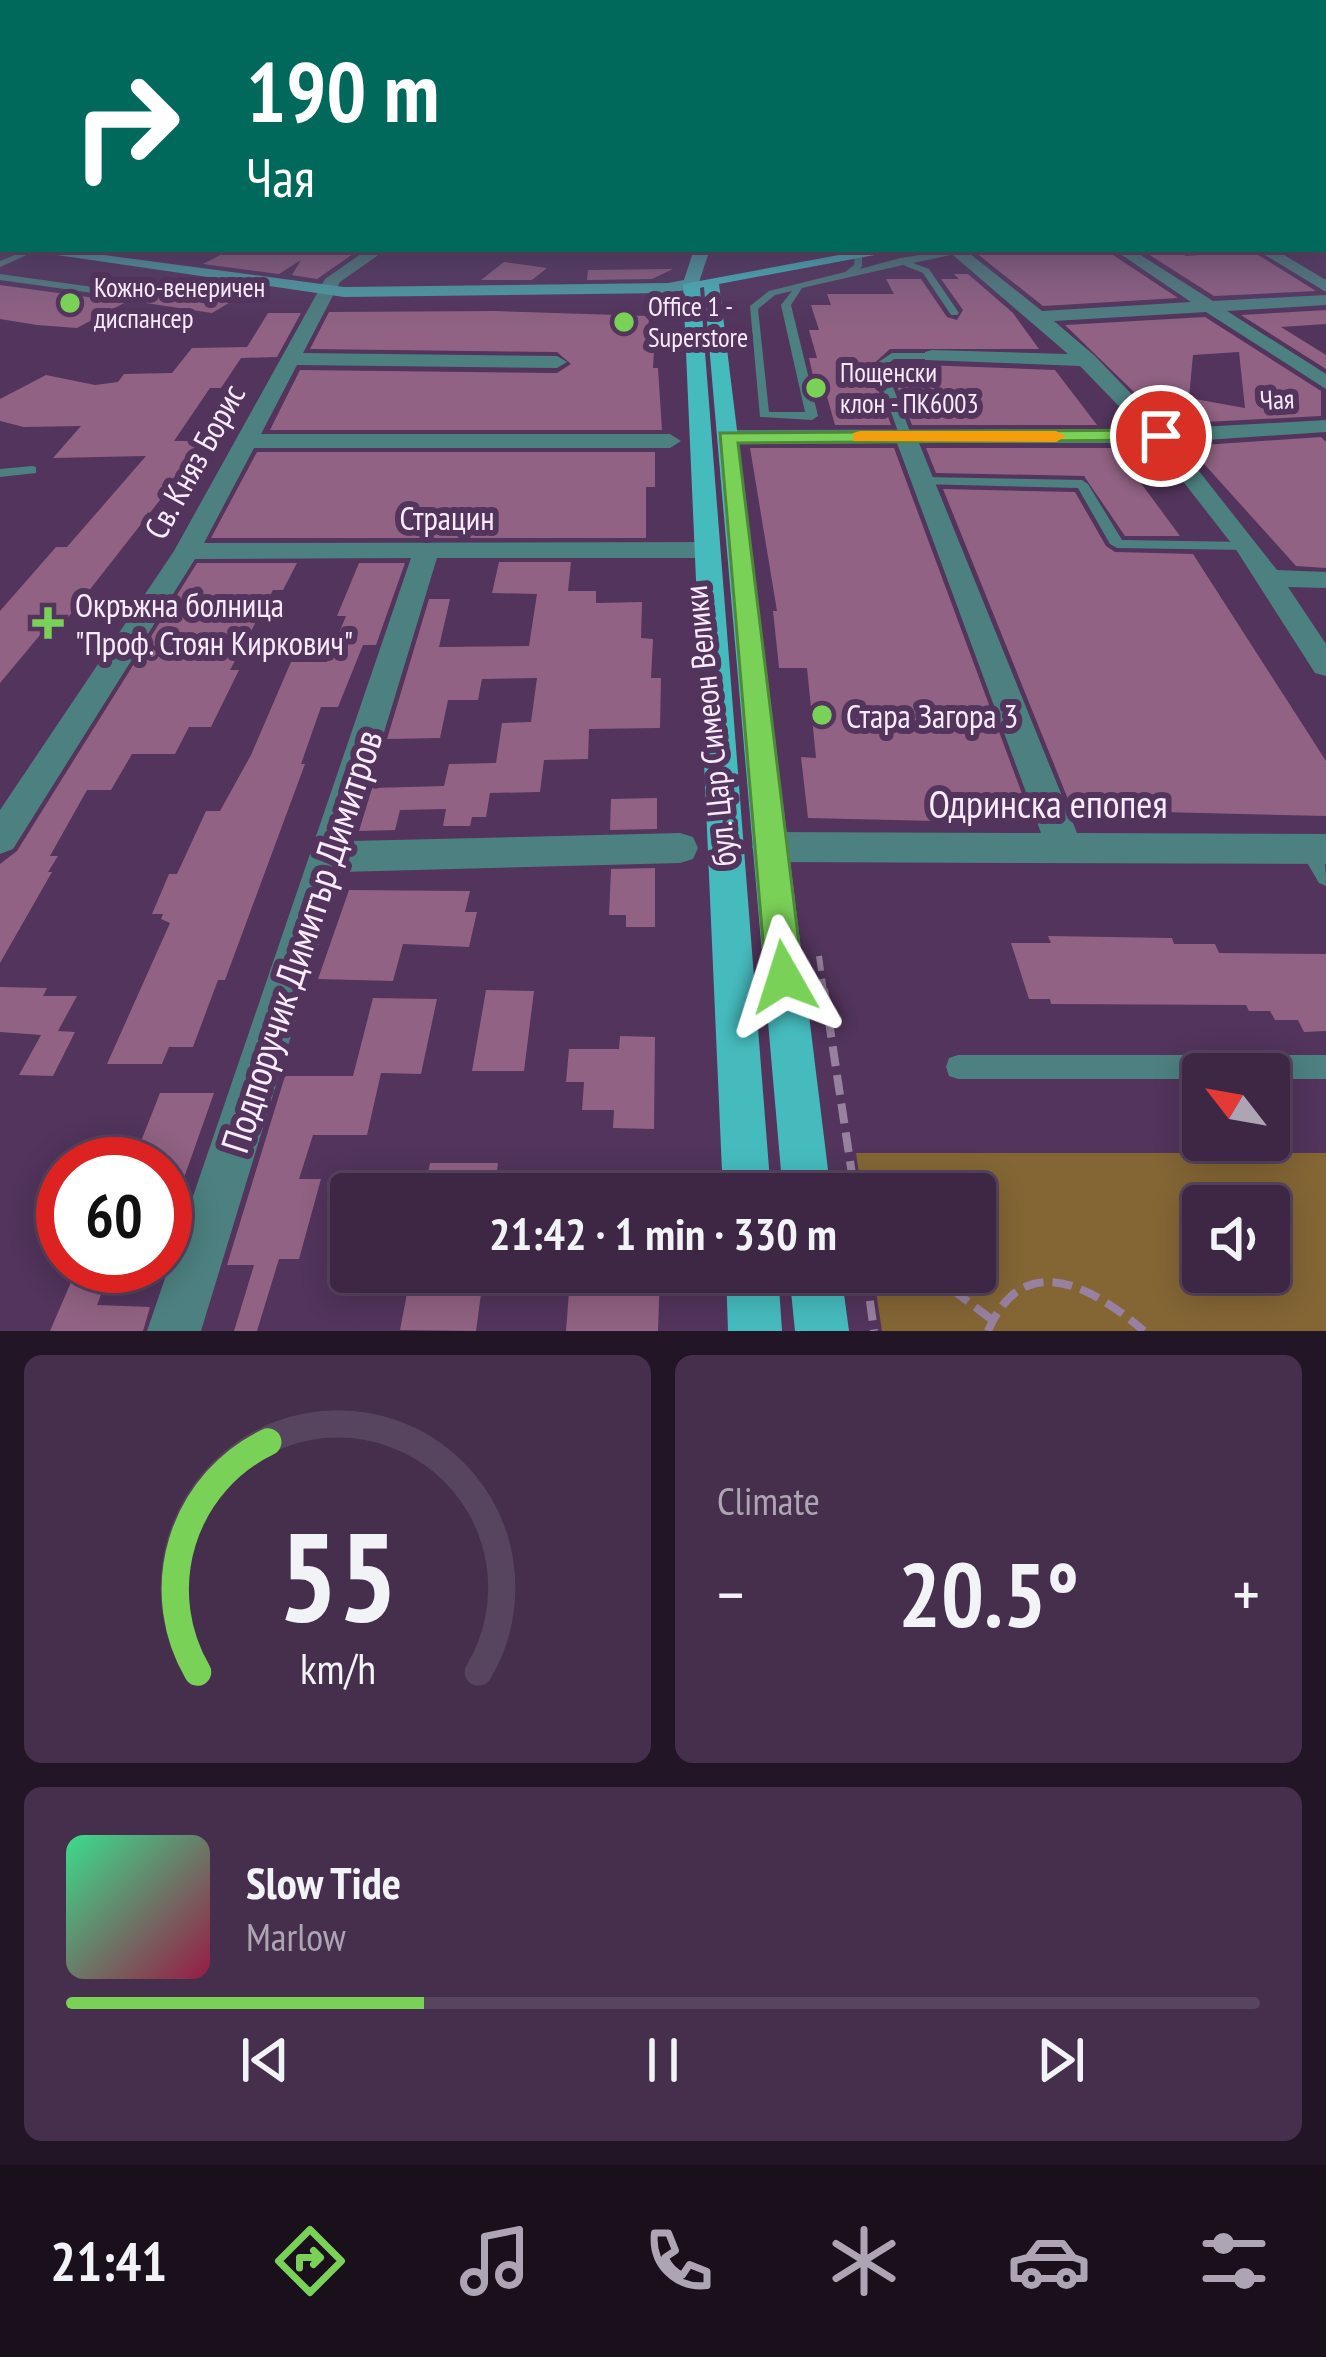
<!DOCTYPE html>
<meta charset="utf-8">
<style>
body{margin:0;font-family:"PT Sans Narrow",sans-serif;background:#452f4c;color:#f1f3f6;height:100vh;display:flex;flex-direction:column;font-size:45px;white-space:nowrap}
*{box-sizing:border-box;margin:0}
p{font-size:39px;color:#ada5b3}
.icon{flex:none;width:66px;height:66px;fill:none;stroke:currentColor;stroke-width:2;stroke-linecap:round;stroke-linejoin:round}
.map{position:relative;height:1331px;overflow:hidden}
.sheet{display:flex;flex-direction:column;gap:24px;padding:24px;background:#221526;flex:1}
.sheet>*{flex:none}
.hud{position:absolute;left:0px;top:0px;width:1326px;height:252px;box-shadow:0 6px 30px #0003,0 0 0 3px #57445e;background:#00695c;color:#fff;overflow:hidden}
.needle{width:78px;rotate:301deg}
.tools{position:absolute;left:1182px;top:1053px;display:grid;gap:24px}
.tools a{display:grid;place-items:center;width:108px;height:108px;border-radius:12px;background:#3e2745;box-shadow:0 6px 30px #0003,0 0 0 3px #57445e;font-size:60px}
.speed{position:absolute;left:36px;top:1137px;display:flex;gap:24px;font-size:60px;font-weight:700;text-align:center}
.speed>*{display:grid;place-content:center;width:156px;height:156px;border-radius:50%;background:#3e2745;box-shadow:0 6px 30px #0003,0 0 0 3px #57445e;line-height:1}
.speed .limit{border:18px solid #d22;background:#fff;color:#111}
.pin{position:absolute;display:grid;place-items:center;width:102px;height:102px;color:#fff;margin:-51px;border:6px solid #fff;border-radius:50%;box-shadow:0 3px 12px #0007}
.me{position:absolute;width:132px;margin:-66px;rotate:354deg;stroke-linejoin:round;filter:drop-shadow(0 0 9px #0008)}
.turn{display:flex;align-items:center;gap:42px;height:252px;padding:0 48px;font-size:54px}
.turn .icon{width:156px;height:156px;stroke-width:2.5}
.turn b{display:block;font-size:84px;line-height:102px}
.big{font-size:90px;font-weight:700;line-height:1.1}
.sheet .card{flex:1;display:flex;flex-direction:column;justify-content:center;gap:18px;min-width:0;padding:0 42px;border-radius:18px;background:#452f4c}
.sheet .dial{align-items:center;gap:0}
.dial svg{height:312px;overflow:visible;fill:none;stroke:#57445e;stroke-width:7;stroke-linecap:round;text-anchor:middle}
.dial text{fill:#f1f3f6;stroke:none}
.song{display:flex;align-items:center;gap:36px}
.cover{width:144px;height:144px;border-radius:18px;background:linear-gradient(135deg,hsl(150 70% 55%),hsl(340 70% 35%))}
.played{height:12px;border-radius:6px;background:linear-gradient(90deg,#7ad157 30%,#57445e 30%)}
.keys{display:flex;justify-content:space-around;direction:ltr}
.heat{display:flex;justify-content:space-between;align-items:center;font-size:66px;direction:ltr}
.sheet .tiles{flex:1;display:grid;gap:24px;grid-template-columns:1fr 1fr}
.card:last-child{grid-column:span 2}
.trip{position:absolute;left:330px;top:1173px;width:666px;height:120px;border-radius:12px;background:#3e2745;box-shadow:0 6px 30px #0003,0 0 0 3px #57445e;font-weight:700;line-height:120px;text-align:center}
.menu{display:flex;height:192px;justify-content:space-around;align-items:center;background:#19101c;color:#ada5b3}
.menu .icon{width:84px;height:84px}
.menu .active{color:#7ad157}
.menu b{font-size:54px;color:#f1f3f6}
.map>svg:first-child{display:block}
.green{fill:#846635;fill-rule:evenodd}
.building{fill:#916283;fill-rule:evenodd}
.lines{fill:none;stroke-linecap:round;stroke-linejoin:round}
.path-far1{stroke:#9881a0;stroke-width:6;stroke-dasharray:15 8;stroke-linecap:butt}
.path{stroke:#9881a0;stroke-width:8;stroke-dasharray:20 9;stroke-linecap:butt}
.lane{fill:#4d8081;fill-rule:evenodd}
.street{fill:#4d8081;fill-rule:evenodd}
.secondary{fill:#4ca1a4;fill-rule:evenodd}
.primary{fill:#46bbbe;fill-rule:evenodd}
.route{fill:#7ad157;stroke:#4f8839;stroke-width:3}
.slow{fill:#f59e0b}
.poi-dot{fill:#7ad157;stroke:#52345c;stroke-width:4.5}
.labels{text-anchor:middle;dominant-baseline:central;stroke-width:12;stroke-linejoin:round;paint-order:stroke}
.far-poi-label{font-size:27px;fill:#f9eafe;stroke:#52345c;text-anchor:start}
.far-street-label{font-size:27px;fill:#f9eafe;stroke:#52345c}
.street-label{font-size:33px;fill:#f9eafe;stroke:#52345c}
.poi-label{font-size:33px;fill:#f9eafe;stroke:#52345c;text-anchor:start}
.near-street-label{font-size:39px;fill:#f9eafe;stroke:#52345c}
</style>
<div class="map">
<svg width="1326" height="1331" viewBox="0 0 1326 1331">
<rect width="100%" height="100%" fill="#52345c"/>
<!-- green -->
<path class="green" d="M856,1153h470v178h-444l-9,-59h102v-78h-113zM1203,1206h66v66h-66z"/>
<!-- building -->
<g class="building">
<path d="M274,249h86l-43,30 -25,-4 9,-15 -22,14 -76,-10 27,-14 35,4z"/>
<path d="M998,249h106l74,49 -135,8 -68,-54z"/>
<path d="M1175,250l11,6 66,-5 64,40 -102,5 -69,-44z"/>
<path d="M504,262l43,6 -15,12h-51z"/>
<path d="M673,269l-21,10 -65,1 1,-10z"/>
<path d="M954,274h14l45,39 26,36h-149l-20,18 21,58h-56l-9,-32h-9l-8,-35h8l-8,-28h10l-8,-25h20l-4,-11h67l-8,-15h35l26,38 10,3 6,-10 -22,-31h18z"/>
<path d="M178,277l76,11 -42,25 -66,-10 6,-4 -3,-6z"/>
<path d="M0,285l102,14 24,3 -49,26 -40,-3 -37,-6z"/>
<path d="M1326,310v14l-45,3 45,28v14l-85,-54z"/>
<path d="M495,311l154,5 -1,16h7l-2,36h5l4,62h-392l30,-60 257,3 14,-9 -14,-12 -247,-3 19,-37z"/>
<path d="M268,313h33l-24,44 -36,1 -20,30h-11l-36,53h25l-32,50 -108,138h-14l-45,54v-72l56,-64h11l79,-91 -93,2 28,-32 -57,1 -24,-6v-22l46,-24 49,10 23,-3 6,-8 48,-1 20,-25 55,-1z"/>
<path d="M1205,317l116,74v25l-154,8 -102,-99zM1239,352l6,56 -56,-10 4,-43z"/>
<path d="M896,364l159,6 42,55h-185l-22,-57z"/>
<path d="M1321,437l5,5v126l-30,-2 -108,-120z"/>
<path d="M750,448h144l137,370 -55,-1 2,5 -170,-4 -7,-61 15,1 -9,-90h-28l-6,-57h4z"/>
<path d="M926,448h189l65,88h-55l-41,-60 -148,-3z"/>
<path d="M257,452h398v35h-9v51h-435z"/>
<path d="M943,489l132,3 31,54 9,6 78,2 133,207v55l-247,-6 4,9h-7z"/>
<path d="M499,562h72l-3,29h28v12l46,-1 -1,36 12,1 -2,39h10l-1,50 -71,1 -1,30 -44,1 -4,32 -50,1 -4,24h-14l-2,9h-27l3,-17 -46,1 -5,20 -36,1 13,-43 72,-2 5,-22 47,-1 6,-40 29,-1 6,-44 -55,1 -4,21h-30l-8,38 -53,1 42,-140h21l-11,48 90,-1 8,-52 -45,-1z"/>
<path d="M197,563h100l-14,27h-10l-43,80h9l-28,57h-22l-14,27h-43l-21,36h-24l-37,66h8l-10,16h4l-52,91v-99l17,-13z"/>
<path d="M359,563h46l-29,82h-13l-25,62h-17l-20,57h4l-80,216h-7l-25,67h-24l-7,17h-55l63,-141 -9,-4 2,-5h-11l17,-40h8l29,-63h14l31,-56 40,-93h36l19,-46h-9z"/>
<path d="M657,798v31l-47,1 1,-31z"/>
<path d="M655,868v59h-29v-12h-17l2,-46z"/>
<path d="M349,890l121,1 -5,21h12l-8,35 -66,-3 -10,37 -75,-2z"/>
<path d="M1048,936l124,2 2,6h41l4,9 107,1v77l-22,1 -6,-12h-23l-5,-9h-21l-3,-6 -195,-1 -1,-5h-21l-18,-56h40z"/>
<path d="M0,987l47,1 -4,8h34l-19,35 17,1 -22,44 -34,-1 22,-40 -41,-3z"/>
<path d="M486,990l48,1 -10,80h-52z"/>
<path d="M373,998l64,1 -16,75 -40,-1 -14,62h-54l-14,44h22l-22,80h-20l-22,72h-23l20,-66h-27l58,-189h68z"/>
<path d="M620,1036l35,1 -1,92 -41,-1 1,-18h-32l2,-28h-18l3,-33h50z"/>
<path d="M160,1093h54l-46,130 -3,-64h-31z"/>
<path d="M430,1163h68l-4,31h-70z"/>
<path d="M78,1266h34l-15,39 53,2 -7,24h-93z"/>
<path d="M411,1272h73l-8,59 -76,-1z"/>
<path d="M604,1272h56l-2,59h-92l3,-39 34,1z"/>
</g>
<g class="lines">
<!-- path-far1 -->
<path class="path-far1" d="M819,956l5,36"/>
<!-- path -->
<g class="path">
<path d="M824,989l31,205"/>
<path d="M866,1272l8,59"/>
<path d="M929,1272l62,47"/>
<path d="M988,1331c35,-83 104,-45 156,0"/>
</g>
<!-- lane -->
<g class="lane">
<path d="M1323,245l3,1v7l-7,-4h4z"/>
<path d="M29,249l9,1 -38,17v-6z"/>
<path d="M959,249l1,4 -47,10 16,6 30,44 -2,2h-6l-28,-42 -20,-8 -101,23 -11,17 27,111 -6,4 -52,-3 -10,-111 19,-15 76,-19 9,-7 1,-11 7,2v10l-2,3 40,-11zM792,291l-11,14 24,107h-36l-11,-103 17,-14z"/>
<path d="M0,274l143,20 5,3 -5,3 -143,-20z"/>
<path d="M892,353h40l5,3 -5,3h-38l-9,7 27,71 -6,4 -6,-4 -26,-72z"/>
<path d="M32,466l4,1v6l-36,4v-8z"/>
<path d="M923,477l159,3 6,4 34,56 125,2 7,4 -7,4 -130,-2 -7,-4 -32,-56 -160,-4 -1,-3z"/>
<path d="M1309,841c17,6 17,28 17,45l-7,-3 -20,-34 3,-6z"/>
<path d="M958,1055h368v24h-57v-5h-66v5h-245l-9,-3 -3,-9 3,-9z"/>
</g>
<!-- street -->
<g class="street">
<path d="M0,179l3,1v8l-3,-1z"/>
<path d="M368,249h19l-47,33 -37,71 254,3 10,6 -10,6 -260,-3 -36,69h409l11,7 -11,7h-416l-50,95 503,-1 13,8 -13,8h-270l-86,283 329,-8 13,4 5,11 -5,11 -13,4 -339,9 -140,459h-54l264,-773 -216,1 -182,290 -13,5v-44l174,-259 151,-272z"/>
<path d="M946,249h18l78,62 149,-9 -78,-53h18l82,52 113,-6v10l-99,6 99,63v15l-120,-77 -152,9 41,35 70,73 161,-9v12l-150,10 101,128 49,2v16l-38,-1 38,57v32l-11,-3 -80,-125 -82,-105h-234l158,390 249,1v30l-556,-2 -13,-4 -5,-11 5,-11 13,-4 271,1 -144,-390 -169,1 -11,-7 11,-7 413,-1 -61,-63 -155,-6v-8l7,-2 136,4z"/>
<path d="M1255,249h19l52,31v12z"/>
</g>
<!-- secondary -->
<g class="secondary">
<path d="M3,154v8l-3,1v-8z"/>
<path d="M1323,202l3,1v9l-3,-1z"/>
<path d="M0,241l3,8h5l-8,2z"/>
<path d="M16,249h43l285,38 324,-4 16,-3 10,-31h16l-13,39 -29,5 -324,4z"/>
</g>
<!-- primary -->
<g class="primary">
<rect x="1323" y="182" width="3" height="8"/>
<path d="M871,249h36l-188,35 112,910h-48l-79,-907 -4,1 71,906h-48l-40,-910z"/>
<path d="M726,1272h52l4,59h-54z"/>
<path d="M789,1272h52l8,59h-54z"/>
</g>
</g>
<!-- sky -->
<linearGradient id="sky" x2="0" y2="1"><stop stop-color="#2d1d33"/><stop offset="0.44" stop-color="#605078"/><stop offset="1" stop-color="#605078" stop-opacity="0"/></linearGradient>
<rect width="1326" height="330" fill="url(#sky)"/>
<!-- route -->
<path class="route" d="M1161,430l7,2v8l-430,3 65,534 -6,13 -13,5 -13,-5 -5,-13 -46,-544z"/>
<!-- slow -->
<path class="slow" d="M860,431h196l10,5 -10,6 -203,-1v-8z"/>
<!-- markers -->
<g class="poi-dot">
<circle cx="70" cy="303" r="12"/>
<circle cx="624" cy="322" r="12"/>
<circle cx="816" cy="388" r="12"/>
<path d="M42 605h12v12h12v12h-12v12h-12v-12h-12v-12h12z"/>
<circle cx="822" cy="715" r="12"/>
</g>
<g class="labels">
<!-- far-poi labels -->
<g class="far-poi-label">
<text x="94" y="287">Кожно-венеричен<tspan x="94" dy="31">диспансер</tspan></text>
<text x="648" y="306">Office 1 -<tspan x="648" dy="31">Superstore</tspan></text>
<text x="840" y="372">Пощенски<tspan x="840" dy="31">клон - ПК6003</tspan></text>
</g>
<!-- far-street labels -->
<g class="far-street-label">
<text transform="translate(1277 399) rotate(-3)">Чая</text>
</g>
<!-- street labels -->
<g class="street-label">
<text transform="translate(194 461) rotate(-61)">Св. Княз Борис</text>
<text x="447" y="517">Страцин</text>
<text transform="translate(709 726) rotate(-96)">бул. Цар Симеон Велики</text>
</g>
<!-- poi labels -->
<g class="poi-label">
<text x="75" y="604">Окръжна болница<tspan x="75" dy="38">"Проф. Стоян Киркович"</tspan></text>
<text x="846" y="715">Стара Загора 3</text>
</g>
<!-- near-street labels -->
<g class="near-street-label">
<text x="1048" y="803">Одринска епопея</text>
<text transform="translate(301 941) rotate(-72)">Подпоручик Димитър Димитров</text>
</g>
</g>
</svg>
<div class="tools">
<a><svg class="needle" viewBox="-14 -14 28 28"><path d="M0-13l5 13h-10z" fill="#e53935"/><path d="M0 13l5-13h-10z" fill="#ada5b3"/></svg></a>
<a><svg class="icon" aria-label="sound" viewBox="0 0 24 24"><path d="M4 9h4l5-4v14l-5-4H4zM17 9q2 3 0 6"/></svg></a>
</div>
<div class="speed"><div class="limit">60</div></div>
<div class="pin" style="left:1161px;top:436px;background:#d93025"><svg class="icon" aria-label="arrive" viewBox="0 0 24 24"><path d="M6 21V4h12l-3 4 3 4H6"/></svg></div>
<svg class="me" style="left:784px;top:977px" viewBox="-20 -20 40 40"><path d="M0-17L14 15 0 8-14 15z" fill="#7ad157" stroke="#fff" stroke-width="4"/></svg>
<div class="trip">21:42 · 1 min · 330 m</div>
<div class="hud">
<div class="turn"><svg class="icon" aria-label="right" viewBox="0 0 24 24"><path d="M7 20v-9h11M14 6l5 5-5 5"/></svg><div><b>190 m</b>Чая</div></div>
</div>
</div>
<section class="sheet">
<div class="tiles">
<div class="card dial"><svg viewBox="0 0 100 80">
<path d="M14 69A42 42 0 1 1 86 69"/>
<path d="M14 69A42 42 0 0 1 32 10" stroke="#7ad157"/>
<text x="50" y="56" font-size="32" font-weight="700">55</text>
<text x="50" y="72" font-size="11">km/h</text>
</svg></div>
<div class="card"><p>Climate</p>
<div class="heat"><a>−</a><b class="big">20.5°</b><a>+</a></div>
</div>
<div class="card">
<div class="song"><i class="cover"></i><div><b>Slow Tide</b><p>Marlow</p></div></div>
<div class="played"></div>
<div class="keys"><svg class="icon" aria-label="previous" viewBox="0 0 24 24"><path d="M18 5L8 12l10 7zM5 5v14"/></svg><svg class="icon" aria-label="pause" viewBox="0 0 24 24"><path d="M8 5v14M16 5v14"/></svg><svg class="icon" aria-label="next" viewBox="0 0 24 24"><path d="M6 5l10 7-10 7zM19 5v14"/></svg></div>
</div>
</div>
</section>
<nav class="menu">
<b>21:41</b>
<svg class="icon active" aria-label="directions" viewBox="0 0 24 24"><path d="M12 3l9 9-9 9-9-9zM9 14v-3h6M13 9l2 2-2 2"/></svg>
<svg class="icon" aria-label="music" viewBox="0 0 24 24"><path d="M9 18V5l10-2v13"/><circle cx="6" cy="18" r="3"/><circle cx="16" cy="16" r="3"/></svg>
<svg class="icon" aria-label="phone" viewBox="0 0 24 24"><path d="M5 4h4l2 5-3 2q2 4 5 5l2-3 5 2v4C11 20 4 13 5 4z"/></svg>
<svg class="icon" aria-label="climate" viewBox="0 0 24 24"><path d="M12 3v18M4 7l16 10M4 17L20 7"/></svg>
<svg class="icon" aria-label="car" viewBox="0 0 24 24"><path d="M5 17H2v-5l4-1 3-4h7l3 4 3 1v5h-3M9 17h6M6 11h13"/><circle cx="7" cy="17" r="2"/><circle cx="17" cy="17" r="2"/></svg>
<svg class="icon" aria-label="filters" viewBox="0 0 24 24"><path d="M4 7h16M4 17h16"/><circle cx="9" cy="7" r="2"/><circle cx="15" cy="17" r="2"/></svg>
</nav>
